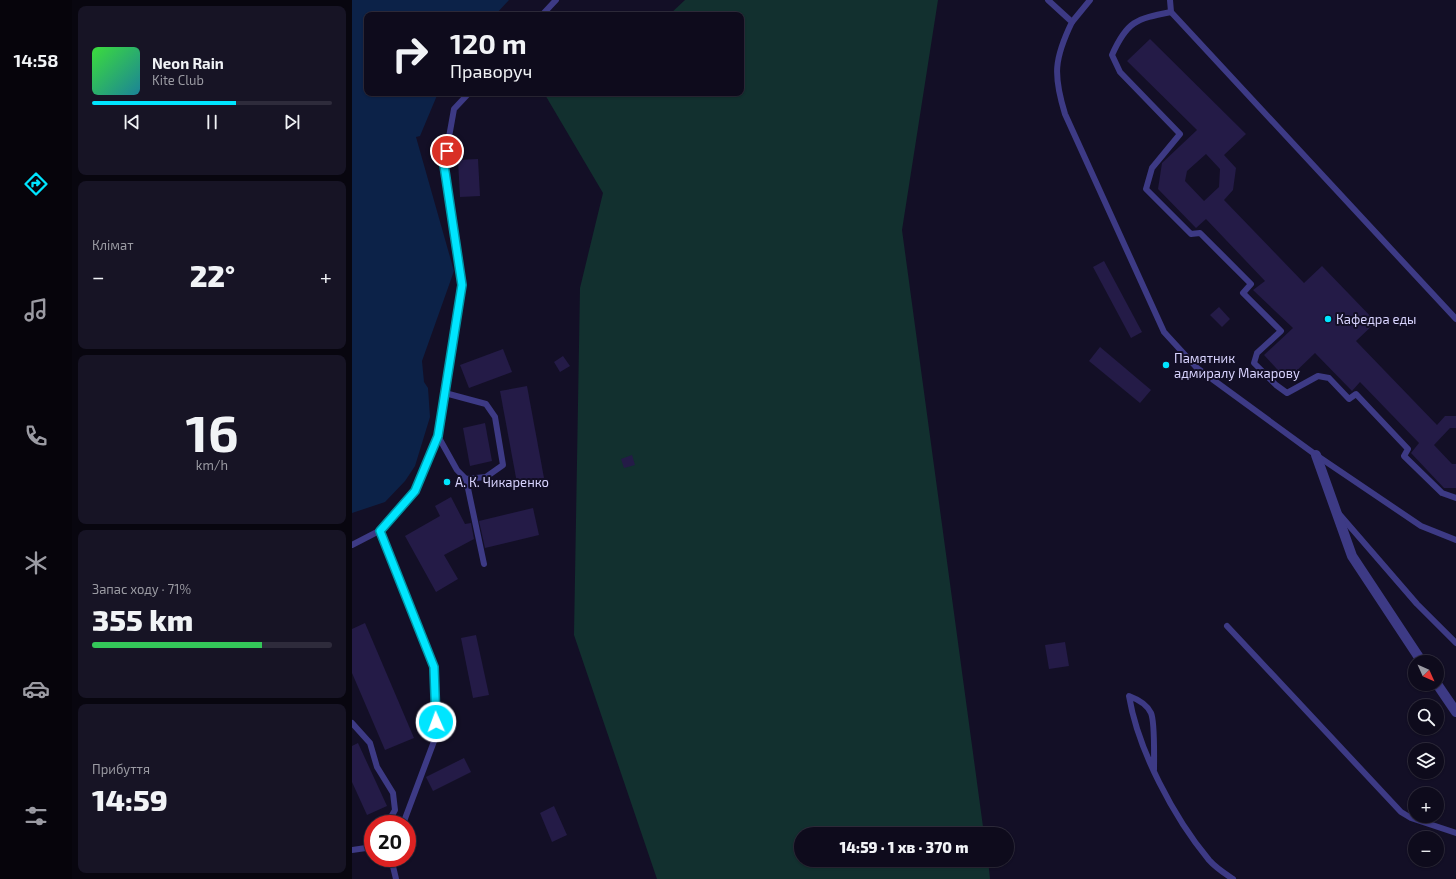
<!DOCTYPE html>
<html lang="uk">
<meta charset="utf-8">
<style>
body{margin:0;font-family:"Exo 2",sans-serif;background:#171425;color:#f1f3f6;height:100vh;display:flex;flex-direction:column;font-size:15px;white-space:nowrap}
*{box-sizing:border-box;margin:0}
p{font-size:13px;color:#9b9ba3}
.icon{flex:none;width:22px;height:22px;fill:none;stroke:currentColor;stroke-width:2;stroke-linecap:round;stroke-linejoin:round}
.map{position:relative;flex:1;overflow:hidden}
.sheet{display:flex;flex-direction:column;gap:6px;padding:6px;background:#08060f;width:280px}
.sheet>*{flex:none}
.banner{position:absolute;left:12px;top:12px;width:380px;height:84px;border-radius:8px;box-shadow:0 1px 3px #0004,0 0 0 1px #2e2b3b;background:#0e0b1c;color:#f1f3f6;overflow:hidden}
.needle{width:26px;rotate:135deg}
.fabs{position:absolute;left:1056px;top:655px;display:grid;gap:8px}
.fabs a{display:grid;place-items:center;width:36px;height:36px;border-radius:50%;background:#0e0b1c;box-shadow:0 1px 3px #0004,0 0 0 1px #2e2b3b;font-size:20px}
.speed{position:absolute;left:12px;top:815px;display:flex;gap:8px;font-size:20px;font-weight:700;text-align:center}
.speed>*{display:grid;place-content:center;width:52px;height:52px;border-radius:50%;background:#0e0b1c;box-shadow:0 1px 3px #0004,0 0 0 1px #2e2b3b;line-height:1}
.speed .limit{border:6px solid #d22;background:#fff;color:#111}
.pin{position:absolute;display:grid;place-items:center;width:34px;height:34px;color:#fff;margin:-17px;border:2px solid #fff;border-radius:50%;box-shadow:0 1px 4px #0007}
.me{position:absolute;width:44px;margin:-22px;rotate:358deg;stroke-linejoin:round;filter:drop-shadow(0 0 3px #0008)}
.turn{display:flex;align-items:center;gap:14px;height:84px;padding:0 20px;font-size:18px}
.turn .icon{width:52px;height:52px;stroke-width:2.5}
.turn b{display:block;font-size:28px;line-height:34px}
.big{font-size:30px;font-weight:800;line-height:1.1}
.sheet .tile{flex:1;display:flex;flex-direction:column;justify-content:center;gap:6px;min-width:0;padding:0 14px;border-radius:8px;background:#171425}
.sheet .dial{align-items:center;gap:0}
.dial b{font-size:52px;line-height:1}
.song{display:flex;align-items:center;gap:12px}
.cover{width:48px;height:48px;border-radius:6px;background:linear-gradient(135deg,hsl(120 70% 55%),hsl(190 70% 35%))}
.played{height:4px;border-radius:2px;background:linear-gradient(90deg,#00e5ff 60%,#2e2b3b 60%)}
.keys{display:flex;justify-content:space-around;direction:ltr}
.heat{display:flex;justify-content:space-between;align-items:center;font-size:22px;direction:ltr}
.charge{height:6px;border-radius:3px;background:linear-gradient(90deg,#34c759 71%,#2e2b3b 0)}
.trip{position:absolute;left:442px;top:827px;width:220px;height:40px;border-radius:20px;background:#0e0b1c;box-shadow:0 1px 3px #0004,0 0 0 1px #2e2b3b;font-weight:800;line-height:40px;text-align:center}
main{display:flex;flex:1;min-height:0}
.tabs{display:flex;flex-direction:column;width:72px;justify-content:space-around;align-items:center;background:#06040b;color:#9b9ba3}
.tabs .icon{width:28px;height:28px}
.tabs .on{color:#00e5ff}
.tabs b{font-size:18px;color:#f1f3f6}
.map>svg:first-child{display:block}
.green{fill:#12302f}
.water{fill:#0c2248}
.building{fill:#241b47;fill-rule:evenodd}
.lines{fill:none;stroke-linecap:round;stroke-linejoin:round}
.lane{stroke:#3d3a85;stroke-width:6}
.street{stroke:#3d3a85;stroke-width:10}
.route-casing{stroke:#0095a6;stroke-width:10}
.route{stroke:#00e5ff;stroke-width:7}
.poi-dot{fill:#00e5ff;stroke:#130f26;stroke-width:1.5}
.labels{text-anchor:middle;dominant-baseline:central;stroke-width:4;stroke-linejoin:round;paint-order:stroke}
.poi-label{font-size:13px;fill:#d9d4ff;stroke:#130f26;text-anchor:start}
</style>
<main>
<nav class="tabs">
<b>14:58</b>
<svg class="icon on" aria-label="directions" viewBox="0 0 24 24"><path d="M12 3l9 9-9 9-9-9zM9 14v-3h6M13 9l2 2-2 2"/></svg>
<svg class="icon" aria-label="music" viewBox="0 0 24 24"><path d="M9 18V5l10-2v13"/><circle cx="6" cy="18" r="3"/><circle cx="16" cy="16" r="3"/></svg>
<svg class="icon" aria-label="phone" viewBox="0 0 24 24"><path d="M5 4h4l2 5-3 2q2 4 5 5l2-3 5 2v4C11 20 4 13 5 4z"/></svg>
<svg class="icon" aria-label="climate" viewBox="0 0 24 24"><path d="M12 3v18M4 7l16 10M4 17L20 7"/></svg>
<svg class="icon" aria-label="car" viewBox="0 0 24 24"><path d="M5 17H2v-5l4-1 3-4h7l3 4 3 1v5h-3M9 17h6M6 11h13"/><circle cx="7" cy="17" r="2"/><circle cx="17" cy="17" r="2"/></svg>
<svg class="icon" aria-label="filters" viewBox="0 0 24 24"><path d="M4 7h16M4 17h16"/><circle cx="9" cy="7" r="2"/><circle cx="15" cy="17" r="2"/></svg>
</nav>
<section class="sheet">
<div class="tile">
<div class="song"><i class="cover"></i><div><b>Neon Rain</b><p>Kite Club</p></div></div>
<div class="played"></div>
<div class="keys"><svg class="icon" aria-label="previous" viewBox="0 0 24 24"><path d="M18 5L8 12l10 7zM5 5v14"/></svg><svg class="icon" aria-label="pause" viewBox="0 0 24 24"><path d="M8 5v14M16 5v14"/></svg><svg class="icon" aria-label="next" viewBox="0 0 24 24"><path d="M6 5l10 7-10 7zM19 5v14"/></svg></div>
</div>
<div class="tile"><p>Клімат</p>
<div class="heat"><a>−</a><b class="big">22°</b><a>+</a></div>
</div>
<div class="tile dial"><b>16</b><p>km/h</p></div>
<div class="tile"><p>Запас ходу · 71%</p><b class="big">355 km</b><div class="charge"></div></div>
<div class="tile"><p>Прибуття</p><b class="big">14:59</b></div>
</section>
<div class="map">
<svg width="1104" height="879" viewBox="0 0 1104 879">
<rect width="100%" height="100%" fill="#130f26"/>
<!-- green -->
<path class="green" d="M333,0h253l-36,230 82,604h-183v26h187l2,19h-333l-83,-244 6,-347 23,-95 -59,-100h197v-78h-72z"/>
<!-- water -->
<path class="water" d="M0,0h157l-14,15h-128v78h71l-18,43 -4,1 38,134 -32,90 2,21 4,6 2,29 -15,49 -10,15 -20,21 -33,11z"/>
<!-- building -->
<g class="building">
<path d="M798,39l96,95 -22,21 12,13 -3,22 -9,10 80,83 18,-17 54,56 -20,19 81,84 8,-9h11v12h-6l-16,17 18,19h4v24h-12l-33,-35 8,-10 -59,-61 -8,9 -37,-38 -28,27 -23,-25 29,-27 -40,-38 12,-9 -59,-62 -10,9 -38,-39 4,-26 35,-33 -70,-69zM854,154l14,15 -1,18 -15,14 -19,-20 2,-10z"/>
<path d="M126,159l2,37 -20,1 -2,-37z"/>
<path d="M752,261l38,71 -11,6 -38,-71z"/>
<path d="M867,307l11,12 -8,8 -12,-12z"/>
<path d="M748,347l51,43 -11,13 -51,-42z"/>
<path d="M151,349l9,23 -43,16 -9,-23z"/>
<path d="M211,356l7,10 -10,6 -6,-10z"/>
<path d="M175,386l17,92 -27,5 -17,-92z"/>
<path d="M133,423l7,38 -22,5 -7,-38z"/>
<path d="M280,455l3,10 -11,3 -3,-9z"/>
<path d="M99,497l14,27 6,-1 3,16 -30,16 14,24 -22,13 -31,-56 35,-20 -5,-10z"/>
<path d="M181,508l6,27 -54,13 -6,-27z"/>
<path d="M13,623l49,115 -29,12 -33,-77v-44z"/>
<path d="M124,635l13,60 -16,3 -12,-60z"/>
<path d="M713,642l4,24 -20,3 -4,-24z"/>
<path d="M6,743l29,63 -20,9 -15,-33v-36z"/>
<path d="M112,758l7,14 -38,19 -7,-14z"/>
<path d="M202,806l13,29 -15,7 -12,-29z"/>
</g>
<g class="lines">
<!-- lane -->
<g class="lane">
<path d="M696,0l24,22c-18,37 -19,53 -7,92l99,218 33,36 119,87 105,71 35,14"/>
<path d="M818,0l1,12 285,307"/>
<path d="M819,12c-35,7 -44,9 -59,43l8,17 60,62 -28,34 -6,21 45,45 9,-1 51,51 -8,9 38,38 -24,22 -3,10 22,22 11,8 31,-17 11,2 20,21 7,-5 52,55 -4,7 38,37 14,5"/>
<path d="M190,15l14,-15"/>
<path d="M720,22l18,-22"/>
<path d="M86,436l19,34 9,9 20,-2 17,-12 -8,-48 -9,-13 -41,-11"/>
<path d="M114,479l18,85"/>
<path d="M988,515l77,89 39,39"/>
<path d="M27,531l55,136 2,69 -33,88"/>
<path d="M0,545l27,-14 36,-40 23,-55 24,-151 -18,-120 10,-56 15,-16"/>
<path d="M875,626l174,186 10,6 45,15"/>
<path d="M0,723l18,20 7,24 16,26 2,17 -8,14"/>
<path d="M802,770c0,-11 1,-48 -3,-57 -4,-9 -14,-14 -22,-17 9,54 45,122 80,164 7,8 15,13 24,19"/>
<path d="M0,850l14,-2 7,-8"/>
<path d="M39,858l5,21"/>
</g>
<!-- street -->
<g class="street">
<path d="M964,455l36,101 70,106"/>
<path d="M1085,684l19,28"/>
</g>
</g>
<g class="lines">
<!-- route casing -->
<g class="route-casing">
<path id="route" d="M84,722l-2,-55 -54,-136 35,-40 23,-55 24,-151 -18,-120 3,-14"/>
</g>
<!-- route -->
<use href="#route" class="route"/>
</g>
<!-- markers -->
<g class="poi-dot">
<circle cx="976" cy="319" r="4"/>
<circle cx="814" cy="365" r="4"/>
<circle cx="95" cy="482" r="4"/>
</g>
<g class="labels">
<!-- poi labels -->
<g class="poi-label">
<text x="984" y="319">Кафедра еды</text>
<text x="822" y="358">Памятник<tspan x="822" dy="15">адмиралу Макарову</tspan></text>
<text x="103" y="482">А. К. Чикаренко</text>
</g>
</g>
</svg>
<div class="fabs">
<a><svg class="needle" viewBox="-14 -14 28 28"><path d="M0-13l5 13h-10z" fill="#e53935"/><path d="M0 13l5-13h-10z" fill="#9b9ba3"/></svg></a>
<a><svg class="icon" aria-label="search" viewBox="0 0 24 24"><circle cx="10" cy="10" r="6"/><path d="M15 15l6 6"/></svg></a>
<a><svg class="icon" aria-label="layers" viewBox="0 0 24 24"><path d="M12 4l9 5-9 5-9-5zM3 14l9 5 9-5"/></svg></a>
<a>+</a>
<a>−</a>
</div>
<div class="speed"><div class="limit">20</div></div>
<div class="pin" style="left:95px;top:151px;background:#d93025"><svg class="icon" aria-label="arrive" viewBox="0 0 24 24"><path d="M6 21V4h12l-3 4 3 4H6"/></svg></div>
<svg class="me" style="left:84px;top:722px" viewBox="-20 -20 40 40"><circle r="17" fill="#00e5ff" stroke="#fff" stroke-width="3"/><path d="M0-11L8 9 0 5-8 9z" fill="#fff"/></svg>
<div class="trip">14:59 · 1 хв · 370 m</div>
<div class="banner">
<div class="turn"><svg class="icon" aria-label="right" viewBox="0 0 24 24"><path d="M7 20v-9h11M14 6l5 5-5 5"/></svg><div><b>120 m</b>Праворуч</div></div>
</div>
</div>
</main>
